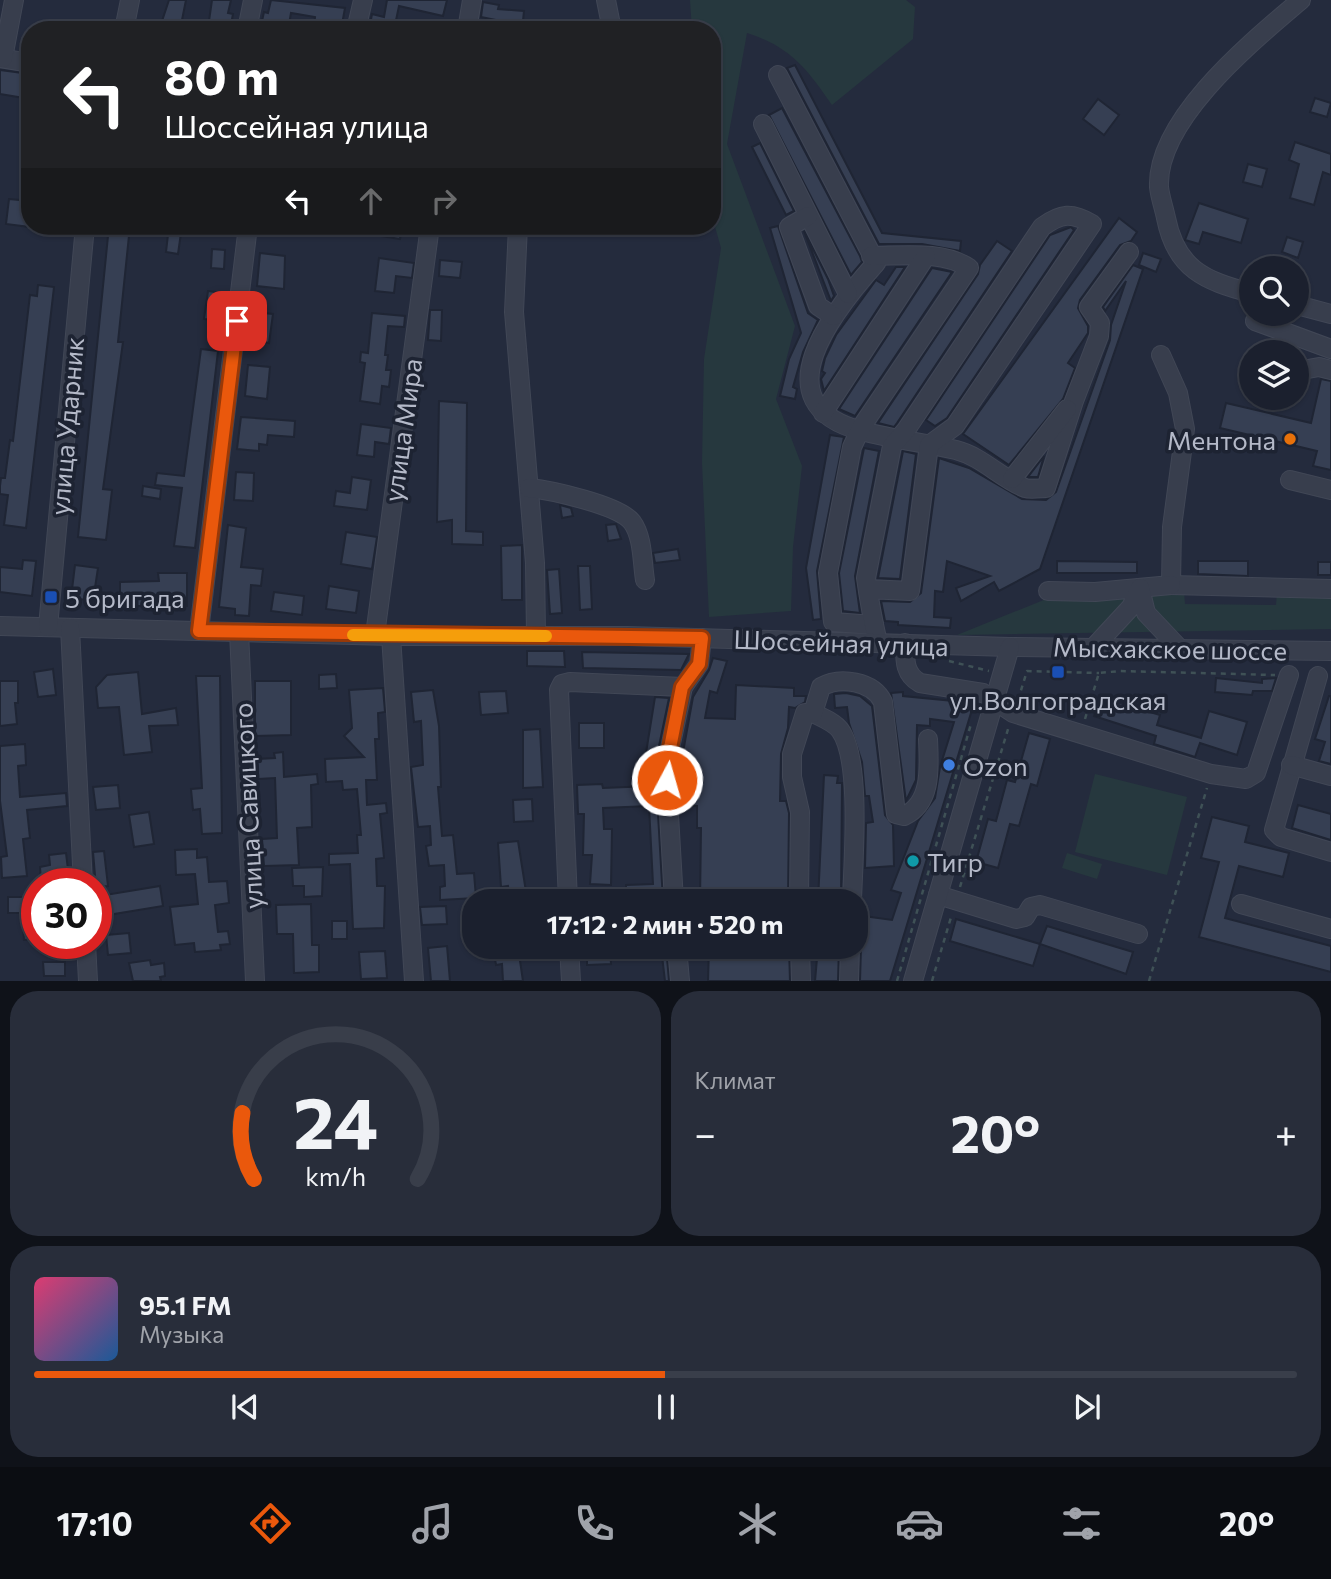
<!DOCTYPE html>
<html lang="ru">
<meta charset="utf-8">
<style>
body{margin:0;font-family:Commissioner,sans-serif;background:#282d3a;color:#f1f3f6;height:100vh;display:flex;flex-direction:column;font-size:26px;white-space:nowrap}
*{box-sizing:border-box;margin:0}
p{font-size:23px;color:#a0a3aa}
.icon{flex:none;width:38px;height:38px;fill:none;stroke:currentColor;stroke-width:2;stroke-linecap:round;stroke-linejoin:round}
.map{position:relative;height:981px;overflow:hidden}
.sheet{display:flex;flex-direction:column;gap:10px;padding:10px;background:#0f1219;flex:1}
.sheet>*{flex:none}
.banner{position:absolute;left:21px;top:21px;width:700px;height:214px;border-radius:28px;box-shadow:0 2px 5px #0004,0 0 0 2px #393e4a;background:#202124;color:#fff;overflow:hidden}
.fabs{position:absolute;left:1239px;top:256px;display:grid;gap:14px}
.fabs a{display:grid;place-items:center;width:70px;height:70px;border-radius:50%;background:#1b202e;box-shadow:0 2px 5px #0004,0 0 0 2px #393e4a;font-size:35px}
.speed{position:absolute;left:21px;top:868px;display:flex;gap:14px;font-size:35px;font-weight:700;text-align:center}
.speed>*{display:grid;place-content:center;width:91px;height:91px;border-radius:50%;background:#1b202e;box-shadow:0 2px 5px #0004,0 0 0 2px #393e4a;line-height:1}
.speed .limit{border:10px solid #d22;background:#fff;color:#111}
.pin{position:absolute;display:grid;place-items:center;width:60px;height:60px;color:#fff;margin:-30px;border-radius:14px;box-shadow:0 4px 10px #0006}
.me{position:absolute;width:77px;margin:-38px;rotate:6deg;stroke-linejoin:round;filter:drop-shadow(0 0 5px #0008)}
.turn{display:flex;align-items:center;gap:24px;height:147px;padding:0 28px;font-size:32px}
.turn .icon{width:91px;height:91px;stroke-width:2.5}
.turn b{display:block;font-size:49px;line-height:60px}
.lanes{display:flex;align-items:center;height:66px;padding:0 28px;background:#0003;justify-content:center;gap:35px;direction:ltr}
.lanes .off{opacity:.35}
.big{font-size:52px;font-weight:700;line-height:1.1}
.sheet .tile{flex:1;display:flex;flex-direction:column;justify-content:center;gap:10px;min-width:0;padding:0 24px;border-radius:28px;background:#282d3a}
.sheet .dial{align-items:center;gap:0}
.dial svg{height:182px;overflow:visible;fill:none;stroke:#393e4a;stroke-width:7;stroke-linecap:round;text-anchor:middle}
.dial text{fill:#f1f3f6;stroke:none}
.song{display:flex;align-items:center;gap:21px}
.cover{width:84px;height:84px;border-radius:10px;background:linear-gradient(135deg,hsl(340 70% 55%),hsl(210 70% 35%))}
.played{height:7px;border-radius:4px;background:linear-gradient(90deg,#ea580c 50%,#393e4a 50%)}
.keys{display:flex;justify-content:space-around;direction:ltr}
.heat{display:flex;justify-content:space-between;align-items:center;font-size:38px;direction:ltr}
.sheet .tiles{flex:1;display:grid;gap:10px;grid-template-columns:1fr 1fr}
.tile:last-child{grid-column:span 2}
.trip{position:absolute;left:462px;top:889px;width:406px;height:70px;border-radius:28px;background:#1b202e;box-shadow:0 2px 5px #0004,0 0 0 2px #393e4a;font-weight:700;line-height:70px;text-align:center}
.tabs{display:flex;height:112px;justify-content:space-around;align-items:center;background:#0b0d12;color:#a0a3aa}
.tabs .icon{width:49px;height:49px}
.tabs .active{color:#ea580c}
.tabs b{font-size:32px;color:#f1f3f6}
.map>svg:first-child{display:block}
.green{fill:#26383e}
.building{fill:#363f53;stroke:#1f2534;stroke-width:2}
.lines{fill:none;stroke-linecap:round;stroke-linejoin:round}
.minor-casing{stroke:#414756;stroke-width:20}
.path{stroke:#3f5156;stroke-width:2.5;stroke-dasharray:5 5;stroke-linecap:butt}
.minor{stroke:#383e4d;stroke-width:18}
.route-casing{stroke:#983908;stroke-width:18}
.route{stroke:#ea580c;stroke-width:12}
.slow{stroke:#f59e0b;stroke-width:12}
.food-dot{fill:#e8710a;stroke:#1d2332;stroke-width:2.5}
.transit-dot{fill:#1a4fb4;stroke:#1d2332;stroke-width:2.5}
.shop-dot{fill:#3f7fe0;stroke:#1d2332;stroke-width:2.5}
.culture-dot{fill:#0f9aa8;stroke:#1d2332;stroke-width:2.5}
.labels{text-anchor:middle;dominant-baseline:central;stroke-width:7;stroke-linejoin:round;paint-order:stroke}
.street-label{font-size:26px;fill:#b4b9c8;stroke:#1d2332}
.poi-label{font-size:26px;fill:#b4b9c8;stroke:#1d2332;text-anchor:start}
</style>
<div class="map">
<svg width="1331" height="981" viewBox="0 0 1331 981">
<rect width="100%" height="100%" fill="#242b3d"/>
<!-- green -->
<g class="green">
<path d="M690,0h216l9,7 -2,32 -81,66c-25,-36 -41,-58 -85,-72l-20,111 68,182 -19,73 26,67 -9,81 -2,64 -82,6 -7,-154 2,-104 17,-111 -9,-32v-186h-20z"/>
<path d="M1184,592l1,12 91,1 1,-13 54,3v34l-374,6 104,-42z"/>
<path d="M1095,774l92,23 -20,78 -92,-23z"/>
<path d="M1067,853l35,11 -5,15 -35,-11z"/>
</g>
<!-- building -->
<g class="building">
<path d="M169,0h17l-6,30h-21z"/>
<path d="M212,0h19l-3,13 5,1 -3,16 -22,-2z"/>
<path d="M271,0l74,8 -4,22 -27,-3 1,-10 -24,-4 -3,17h-28l4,-18 4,1z"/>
<path d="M387,0h60l-4,16 -44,-10 -5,24h-25l3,-16 12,3z"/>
<path d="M483,2l16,3 -1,4 26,2 -2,19h-22l1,-9 -20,-4z"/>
<path d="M795,65l87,168 79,8 -1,10 -38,-7h-43l-92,-176z"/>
<path d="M0,70l30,4v25l-30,-5z"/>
<path d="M1315,98l16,5 -4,14 -17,-5z"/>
<path d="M1098,99l21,16 -15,20 -21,-16z"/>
<path d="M782,108l78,148 2,6 -11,13 -82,-160z"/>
<path d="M1295,142l36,12v21l-8,-3 -9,33 -24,-7 9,-34 -10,-4z"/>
<path d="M760,143l34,68 -8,4 -34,-68z"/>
<path d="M1248,164l19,5 -5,18 -19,-5z"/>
<path d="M9,199l21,2v26l-24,-3z"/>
<path d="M1199,203l49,16 -7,24 -38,-11 -4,12 -14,-4z"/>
<path d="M1119,218l18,14 -6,9 -11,4 -40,55 -2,8 10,18v7l-20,30 7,5 -12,31 -54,66 -46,-31z"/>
<path d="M109,226h21l-12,116h5l-20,147 9,1 -6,50 -28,-3z"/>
<path d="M169,226h13l-4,28 -12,-2z"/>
<path d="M259,226h26v10l-27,-2z"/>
<path d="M382,226h20l-2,13 -19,-3z"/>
<path d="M778,226l30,87 10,7 -15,32 -10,35 4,2 -2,10 -15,-3 9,-37 12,-26 -31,-105z"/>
<path d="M1071,227l3,3 -127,188 -12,8 -9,-6 124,-185z"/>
<path d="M804,231l24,48 6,17 -3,5z"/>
<path d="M1287,237l16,5 -5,16 -16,-6z"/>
<path d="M997,241l15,10 -115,172 -3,4 -16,-4 100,-149 2,-9z"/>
<path d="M212,249l13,1 -1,19 -13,-1z"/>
<path d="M260,253l25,3 -1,33 -27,-3z"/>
<path d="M1143,253l18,6 -5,13 -17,-7z"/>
<path d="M379,258l35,5 -2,15 -16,-2 -2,17 -19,-2z"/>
<path d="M440,260l22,2 -2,16 -21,-2z"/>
<path d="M1133,265l10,4 -103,300 -41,22 -5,-9 -33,19 -5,-13 34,-12 -43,-15 -4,31 -8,-1 -1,26 17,1 -1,10 -52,-3v-3l-13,-1 -4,-20 29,1 11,-9 18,-135 30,10 53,31 24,1 10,-8 54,-152 1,-15 15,-44 -21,30 -2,-4z"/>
<path d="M896,267h9l-81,124 -3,-12 4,-6 -3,-2 3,-13 11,-23 40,-55 8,5z"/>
<path d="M932,268l20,4 -97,144 -16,-7z"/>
<path d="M38,285l16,2 -28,241 -22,-3 4,-30 -8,-1v-8l1,-8h4l5,-38 3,1 17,-146 7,1z"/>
<path d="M208,291l16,2 -3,28 -17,-2z"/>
<path d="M430,310h12l-1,31 -13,-1z"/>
<path d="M253,312l20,2 -4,29 -19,-3z"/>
<path d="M372,313l33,3 -1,11 -16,-1 -3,29h3l-2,15h5l-2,17 -7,-1 -2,18 -20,-3 5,-38 -5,-1 1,-10 7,1z"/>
<path d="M201,349l17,2 -23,197 -21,-2 8,-58 -27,-3 2,-12 27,3z"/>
<path d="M248,365l22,2 -3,32 -22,-3z"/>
<path d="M1321,379l10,2v89l-18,-4 4,-15 -97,-23 6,-25 85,20z"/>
<path d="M439,401l28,2 -1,128 17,1v13l-31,-1v-24l-15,2z"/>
<path d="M241,417l54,4 -1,16 -26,-2 -1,10 -8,-1v7l-22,-2z"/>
<path d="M361,424l30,4 -2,16 -14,-2 -1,15 -17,-2z"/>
<path d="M830,435l14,2 -27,134 4,48 -8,1 -7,-52z"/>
<path d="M864,448l15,3 -24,125 5,37 -17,-2 -4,-38z"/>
<path d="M903,451l13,3 -16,125 -22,-1z"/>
<path d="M1044,456l-6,21h-10z"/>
<path d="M236,472l18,1 -1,28 -19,-1z"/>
<path d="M352,477l19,3 -4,30 -33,-4 2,-15 14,2z"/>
<path d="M143,486l18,3 -1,10 -18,-3z"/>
<path d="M560,505l11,3 2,8 -11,2z"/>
<path d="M616,524l5,15 -13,2 -2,-16z"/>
<path d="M228,525l18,3 -5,39 22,2 -2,17 -10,-1 -2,31 -14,-1v-6l-16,-2z"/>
<path d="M346,532l31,5 -5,32 -31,-5z"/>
<path d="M522,545v55h-20l-1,-54z"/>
<path d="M678,549l2,11 -25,3 -2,-10z"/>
<path d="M23,560l13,1 -4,35 -32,-4v-25l22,2z"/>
<path d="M1057,561l80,1v11h-80z"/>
<path d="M1198,561h50v15l-50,-2z"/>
<rect x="1318" y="562" width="13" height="13"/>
<path d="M75,565l23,3 -5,33 -22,-3z"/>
<path d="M578,566h12l2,43 -12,1z"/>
<path d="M559,569l3,44 -12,1 -3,-44z"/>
<path d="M158,573h29v33h-67v-24l39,-1z"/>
<path d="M329,586l30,5 -3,22 -30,-4z"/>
<path d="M274,592l30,4 -2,19 -31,-4z"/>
<path d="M527,651h37l1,16 -38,-1z"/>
<path d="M582,652l107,2 -8,16 -98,-2z"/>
<path d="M713,658l14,3 -10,32 -7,-2 -5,27 30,1 1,-34 58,3v8h12l-1,6 -10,6 -6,-1 -1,21 -7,26 -1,47h6l3,12 -1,88h-88l1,-73h-4v-22l-17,-1 -2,-25 15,-83 16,-27z"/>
<path d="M53,669l3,26 -18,2 -4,-25z"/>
<path d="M138,672l4,42 34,-6 2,17 -29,1 3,26 -28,3 -5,-48 -21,1 -2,-21 11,-12z"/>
<path d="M336,674l1,14 -18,1v-14z"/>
<path d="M196,676h24l2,157 -20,1 -2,-25 -7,1 -2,-21 11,-1z"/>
<path d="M1216,678l46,5v-4l14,-1 -4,13h-19l-1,4 -37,-3z"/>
<path d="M0,681h18v22h-3l2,21 -17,2z"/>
<path d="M255,681h36v54l-36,1z"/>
<path d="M383,688l2,24 -7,1 1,26h-4l2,41h-11l1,25 19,-2 1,10 -7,1 4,44 -8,1 1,27h8l-1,42 -31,1 -3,-65 -21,1v-11l29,-1 -1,-18h4l-4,-46 -14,1 -1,-9 -16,1 -1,-23 39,-2 -20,-21 8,-8 -3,-38z"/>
<path d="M433,690l6,36 2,61h-3l4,49 11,-1 4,39 17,-1 2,25 -36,2v-13l5,-1 -1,-21 -15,1 -3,-20 5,-1 -1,-19 -12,1 -7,-60 12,-2 -2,-44 -7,1 -3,-30z"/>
<path d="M506,691l2,22 -27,2 -2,-23z"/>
<path d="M903,692v4l71,7 -84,278h-30l1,-34 -5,-10v-22l36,5 9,-27 -10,-3 27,-69 17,-23 5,-31 14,-45 -24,-3v7l-13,-1 -1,55 -10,21 -15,-108z"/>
<path d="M846,693l14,3 12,10 13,109 8,10 1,41 -29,2 1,-45 7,-1 -4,-26h-4l-3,-34 -13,-39 -2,-16 -12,1 -1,-14z"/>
<path d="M1329,696h2v68l-12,-3 6,-19 -10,-3z"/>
<path d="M655,697l14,1 -11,53 -2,28 7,122h-8v-4l-29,1v-13l27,-1 -4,-78 -46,2 1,21h8l-1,56 -21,-1 2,-29h-9l1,-41h-6l-1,-29 25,-1 1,4 48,-2 1,-32 -6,-1z"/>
<path d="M1100,697l60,18 -3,10 44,13 8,-27 38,11 -10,33 -37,-12 -5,14 -41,-13 2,-8 -62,-20z"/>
<rect x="579" y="723" width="25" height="25"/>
<path d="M540,729l3,58 -20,1v-58z"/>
<path d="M1029,733l21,6 -13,47 -6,-2 -12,42 -9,-2 -12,44 -22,-6 12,-43 8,2 11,-41 8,2z"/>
<path d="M25,744l1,21 -8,1 2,31 46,-4 1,13 -40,4 3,28 -7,1 4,37 -25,2 -1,-21 6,-1 -7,-55v-55z"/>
<path d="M283,752l1,25 33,-3 1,10 -7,1 1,42 -15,1 2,37 -35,1 -2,-27 15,-1 -2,-60 -17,1 -1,-20 18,-1 -1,-5z"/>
<path d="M824,775l14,1 -1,7h5l-1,118h-23z"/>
<path d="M118,785l2,23 -24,2 -3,-23z"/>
<path d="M532,799l1,22 -19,1 -1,-22z"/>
<path d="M1298,805l33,9v26l-39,-12z"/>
<path d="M149,812l5,32 -20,3 -5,-32z"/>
<path d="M1212,817l37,9 -4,16 44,11 -6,24 -44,-11 -14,52 106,28v26l-132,-35 20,-75 -18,-4z"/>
<path d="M518,841l9,57 -17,2 -2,-14 -7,1 -3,-44z"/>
<path d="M197,849v9l10,-1 2,25 18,-1 2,22 -14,2 3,27 10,-1 2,13 -10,1 1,5 -26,2 -1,-9 -19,2 -5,-38 28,-3 -3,-30 -19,1 -1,-25z"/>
<path d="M104,851l4,35 -12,1 -3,-35z"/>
<path d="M66,853l3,25 -28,3 -1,-14 10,-2 -1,-10z"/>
<path d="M323,867l-1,29 -18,1v-11h-11l-1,-18z"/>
<path d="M160,886l3,20 -55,9 -3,-20z"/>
<path d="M8,897h27l2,42 -13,1 -2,-27h-14z"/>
<path d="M311,904l1,41h7v27l-25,1 -1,-39h-16l-1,-29z"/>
<path d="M446,906l1,18 -25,1 -2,-18z"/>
<path d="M956,919l84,25 -7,22 -83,-25z"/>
<rect x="332" y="921" width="15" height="18"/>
<path d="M1047,926l86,26 -7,22 -86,-30z"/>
<path d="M129,933l2,20 -23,2 -2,-20z"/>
<path d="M447,946l3,35h-19l-3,-33z"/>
<path d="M493,947h25l5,34h-20l-1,-17 -6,1z"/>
<path d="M587,947h23l1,17 -24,1z"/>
<path d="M661,947h5l3,34h-4z"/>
<path d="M709,947h80l1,34h-82z"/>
<path d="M818,947h21l-1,34h-23z"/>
<path d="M385,951l2,27 -26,1 -2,-27z"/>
<path d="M150,960l1,5 13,-2 1,13 -5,1 1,4h-28l-4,-18z"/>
<path d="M43,962h22v14h-21z"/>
</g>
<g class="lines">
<!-- minor casing -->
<g class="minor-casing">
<g id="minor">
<path d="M606,0l6,30"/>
<path d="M124,30l6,-30"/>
<path d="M247,30l6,-30"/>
<path d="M356,30l7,-30"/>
<path d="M467,30l5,-30"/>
<path d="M0,58l30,5"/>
<path d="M3,58l11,-58"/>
<path d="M778,75l98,188c-41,46 -119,141 -14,168 30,8 63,12 94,19 27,7 44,28 69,38 6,2 15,0 21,0l28,-87 25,-65 1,-13 -11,-16 40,-55"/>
<path d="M763,124l85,170"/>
<path d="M808,216l-19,11 29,79 15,10"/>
<path d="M518,226l-4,86 21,251 1,73"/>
<path d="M871,256c30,0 72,-6 98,12l-107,158 -10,21 -24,126 5,49 41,3"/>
<path d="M1251,293c-46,-12 -75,-24 -85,-75 -2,-10 -6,-21 -7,-31 -3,-68 95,-147 142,-187"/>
<path d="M1297,305l34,9"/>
<path d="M1255,321l76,28"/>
<path d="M1161,355l17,38 7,36 -13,98 -1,58 160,4"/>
<path d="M1297,371l22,-4 12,3"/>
<path d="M823,413l103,-157"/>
<path d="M1012,479l55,-70"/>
<path d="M1290,480l41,10"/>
<path d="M529,488c21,2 90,17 103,34 11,15 10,39 13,58"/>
<path d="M868,589l42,2 19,-146 26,-19 137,-202c-20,-12 -31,-11 -50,3l-136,203 -14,16 -26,132c3,22 7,43 12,65"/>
<path d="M1048,591l47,1 76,-7"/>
<path d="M0,626l391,10h237l382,11 321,4"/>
<path d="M48,627l37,-401"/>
<path d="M70,628l13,256"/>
<path d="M199,631l49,-405"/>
<path d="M239,632l16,349"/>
<path d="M375,635l55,-409"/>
<path d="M391,636l23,345"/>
<path d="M905,643c0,17 -1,31 15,40l63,10 30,20 198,61 35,5 10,-6 33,-98"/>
<path d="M1094,647l37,-40 9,-19 6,25 33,35"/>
<path d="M1318,676l-44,154 7,7 50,15"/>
<path d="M683,687l16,-23 3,-26"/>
<path d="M813,713c10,5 21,9 27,17 22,30 13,133 12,171"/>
<path d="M1291,765l40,11"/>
<path d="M938,895l78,24 9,-2 6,-10 9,-2 98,29"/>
<path d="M568,901l-9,-211 3,-6 8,-2 113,5 -14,66 -2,27 7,121"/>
<path d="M799,901l1,-89 -8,-35v-23l13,-41h8l8,-26c19,-11 52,-6 62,15l13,112 8,2c29,-13 25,-51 24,-77"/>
<path d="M1241,904l90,25"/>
<path d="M86,943l2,38"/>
<path d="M569,947l2,34"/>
<path d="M677,947l3,34"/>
<path d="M800,947l1,34"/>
<path d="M849,981l1,-34"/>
<path d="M913,981l97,-334"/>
</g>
</g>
<!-- path -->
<g class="path">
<path d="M949,661l40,10"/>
<path d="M1018,700l9,-29 72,2"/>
<path d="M1085,719l14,-46 21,-2 155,4"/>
<path d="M960,887l49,-161"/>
<path d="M897,981l74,-257"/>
<path d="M932,981l20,-67"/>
<path d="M1149,981l58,-193"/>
</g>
<!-- minor -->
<use href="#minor" class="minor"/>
</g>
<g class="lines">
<!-- route casing -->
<g class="route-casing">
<path id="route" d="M237,321l-38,310 503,7 -3,26 -17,23 -13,66 -2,27"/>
</g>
<!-- route -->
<use href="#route" class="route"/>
<!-- slow -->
<path class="slow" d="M353,635l193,1"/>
</g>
<!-- markers -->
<circle class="food-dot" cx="1290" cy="439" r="7"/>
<g class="transit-dot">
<rect x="44" y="590" width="14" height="14" rx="3.5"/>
<rect x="1051" y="665" width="14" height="14" rx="3.5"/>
</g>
<circle class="shop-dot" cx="949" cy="765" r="7"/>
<circle class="culture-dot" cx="913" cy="861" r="7"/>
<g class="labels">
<!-- street labels -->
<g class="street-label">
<text transform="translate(66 426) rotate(-85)">улица Ударник</text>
<text transform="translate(402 430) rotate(-82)">улица Мира</text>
<text transform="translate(841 642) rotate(2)">Шоссейная улица</text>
<text transform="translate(1170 648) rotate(1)">Мысхакское шоссе</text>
<text transform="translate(247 806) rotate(-93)">улица Савицкого</text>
</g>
<!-- poi labels -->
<g class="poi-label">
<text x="1276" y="439" text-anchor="end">Ментона</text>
<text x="65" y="597">5 бригада</text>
<text x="1058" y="699" text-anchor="middle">ул.Волгоградская</text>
<text x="963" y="765">Ozon</text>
<text x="927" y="861">Тигр</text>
</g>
</g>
</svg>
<div class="fabs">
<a><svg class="icon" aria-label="search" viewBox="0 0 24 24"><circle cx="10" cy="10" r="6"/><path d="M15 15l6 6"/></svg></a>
<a><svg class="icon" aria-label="layers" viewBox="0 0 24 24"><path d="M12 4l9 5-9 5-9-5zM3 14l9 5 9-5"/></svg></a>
</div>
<div class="speed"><div class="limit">30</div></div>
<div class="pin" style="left:237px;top:321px;background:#d93025"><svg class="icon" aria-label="arrive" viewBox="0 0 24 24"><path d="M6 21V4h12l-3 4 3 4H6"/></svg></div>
<svg class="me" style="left:667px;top:780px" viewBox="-20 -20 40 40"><circle r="17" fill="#ea580c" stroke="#fff" stroke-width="3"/><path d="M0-11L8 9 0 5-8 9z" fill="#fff"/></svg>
<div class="trip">17:12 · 2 мин · 520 m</div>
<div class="banner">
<div class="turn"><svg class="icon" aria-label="left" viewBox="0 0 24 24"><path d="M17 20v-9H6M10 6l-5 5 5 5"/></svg><div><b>80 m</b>Шоссейная улица</div></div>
<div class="lanes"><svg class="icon" aria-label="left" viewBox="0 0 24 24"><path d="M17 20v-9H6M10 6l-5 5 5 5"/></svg><svg class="icon off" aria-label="ahead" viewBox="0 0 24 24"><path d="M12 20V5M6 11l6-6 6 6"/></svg><svg class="icon off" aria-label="right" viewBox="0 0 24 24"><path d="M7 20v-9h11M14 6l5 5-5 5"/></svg></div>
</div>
</div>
<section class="sheet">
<div class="tiles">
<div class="tile dial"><svg viewBox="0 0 100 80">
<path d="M14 69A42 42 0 1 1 86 69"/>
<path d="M14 69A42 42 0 0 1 9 40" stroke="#ea580c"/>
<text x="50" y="56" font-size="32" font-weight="700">24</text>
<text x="50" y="72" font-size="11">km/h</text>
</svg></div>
<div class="tile"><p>Климат</p>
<div class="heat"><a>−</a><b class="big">20°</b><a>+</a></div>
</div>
<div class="tile">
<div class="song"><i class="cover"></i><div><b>95.1 FM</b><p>Музыка</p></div></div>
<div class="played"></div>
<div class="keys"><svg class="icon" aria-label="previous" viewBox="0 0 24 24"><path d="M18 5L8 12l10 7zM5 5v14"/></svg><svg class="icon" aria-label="pause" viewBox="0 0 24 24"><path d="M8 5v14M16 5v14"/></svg><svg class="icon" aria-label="next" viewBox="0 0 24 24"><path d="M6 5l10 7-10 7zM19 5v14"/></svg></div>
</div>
</div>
</section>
<nav class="tabs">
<b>17:10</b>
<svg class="icon active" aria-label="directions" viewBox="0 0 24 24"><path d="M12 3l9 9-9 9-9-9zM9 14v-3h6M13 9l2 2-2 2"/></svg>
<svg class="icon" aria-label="music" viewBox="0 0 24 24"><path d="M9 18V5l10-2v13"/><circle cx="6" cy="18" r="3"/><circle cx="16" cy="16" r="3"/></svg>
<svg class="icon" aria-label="phone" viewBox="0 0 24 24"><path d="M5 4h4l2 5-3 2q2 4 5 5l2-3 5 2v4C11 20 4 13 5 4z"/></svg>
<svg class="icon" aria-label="climate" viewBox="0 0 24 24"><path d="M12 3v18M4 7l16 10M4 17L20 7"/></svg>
<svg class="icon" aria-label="car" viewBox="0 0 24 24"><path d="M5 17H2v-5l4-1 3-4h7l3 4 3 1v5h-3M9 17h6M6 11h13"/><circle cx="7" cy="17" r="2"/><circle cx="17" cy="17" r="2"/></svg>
<svg class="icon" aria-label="filters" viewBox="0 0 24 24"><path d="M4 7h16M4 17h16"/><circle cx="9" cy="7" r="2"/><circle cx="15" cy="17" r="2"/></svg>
<b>20°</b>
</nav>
